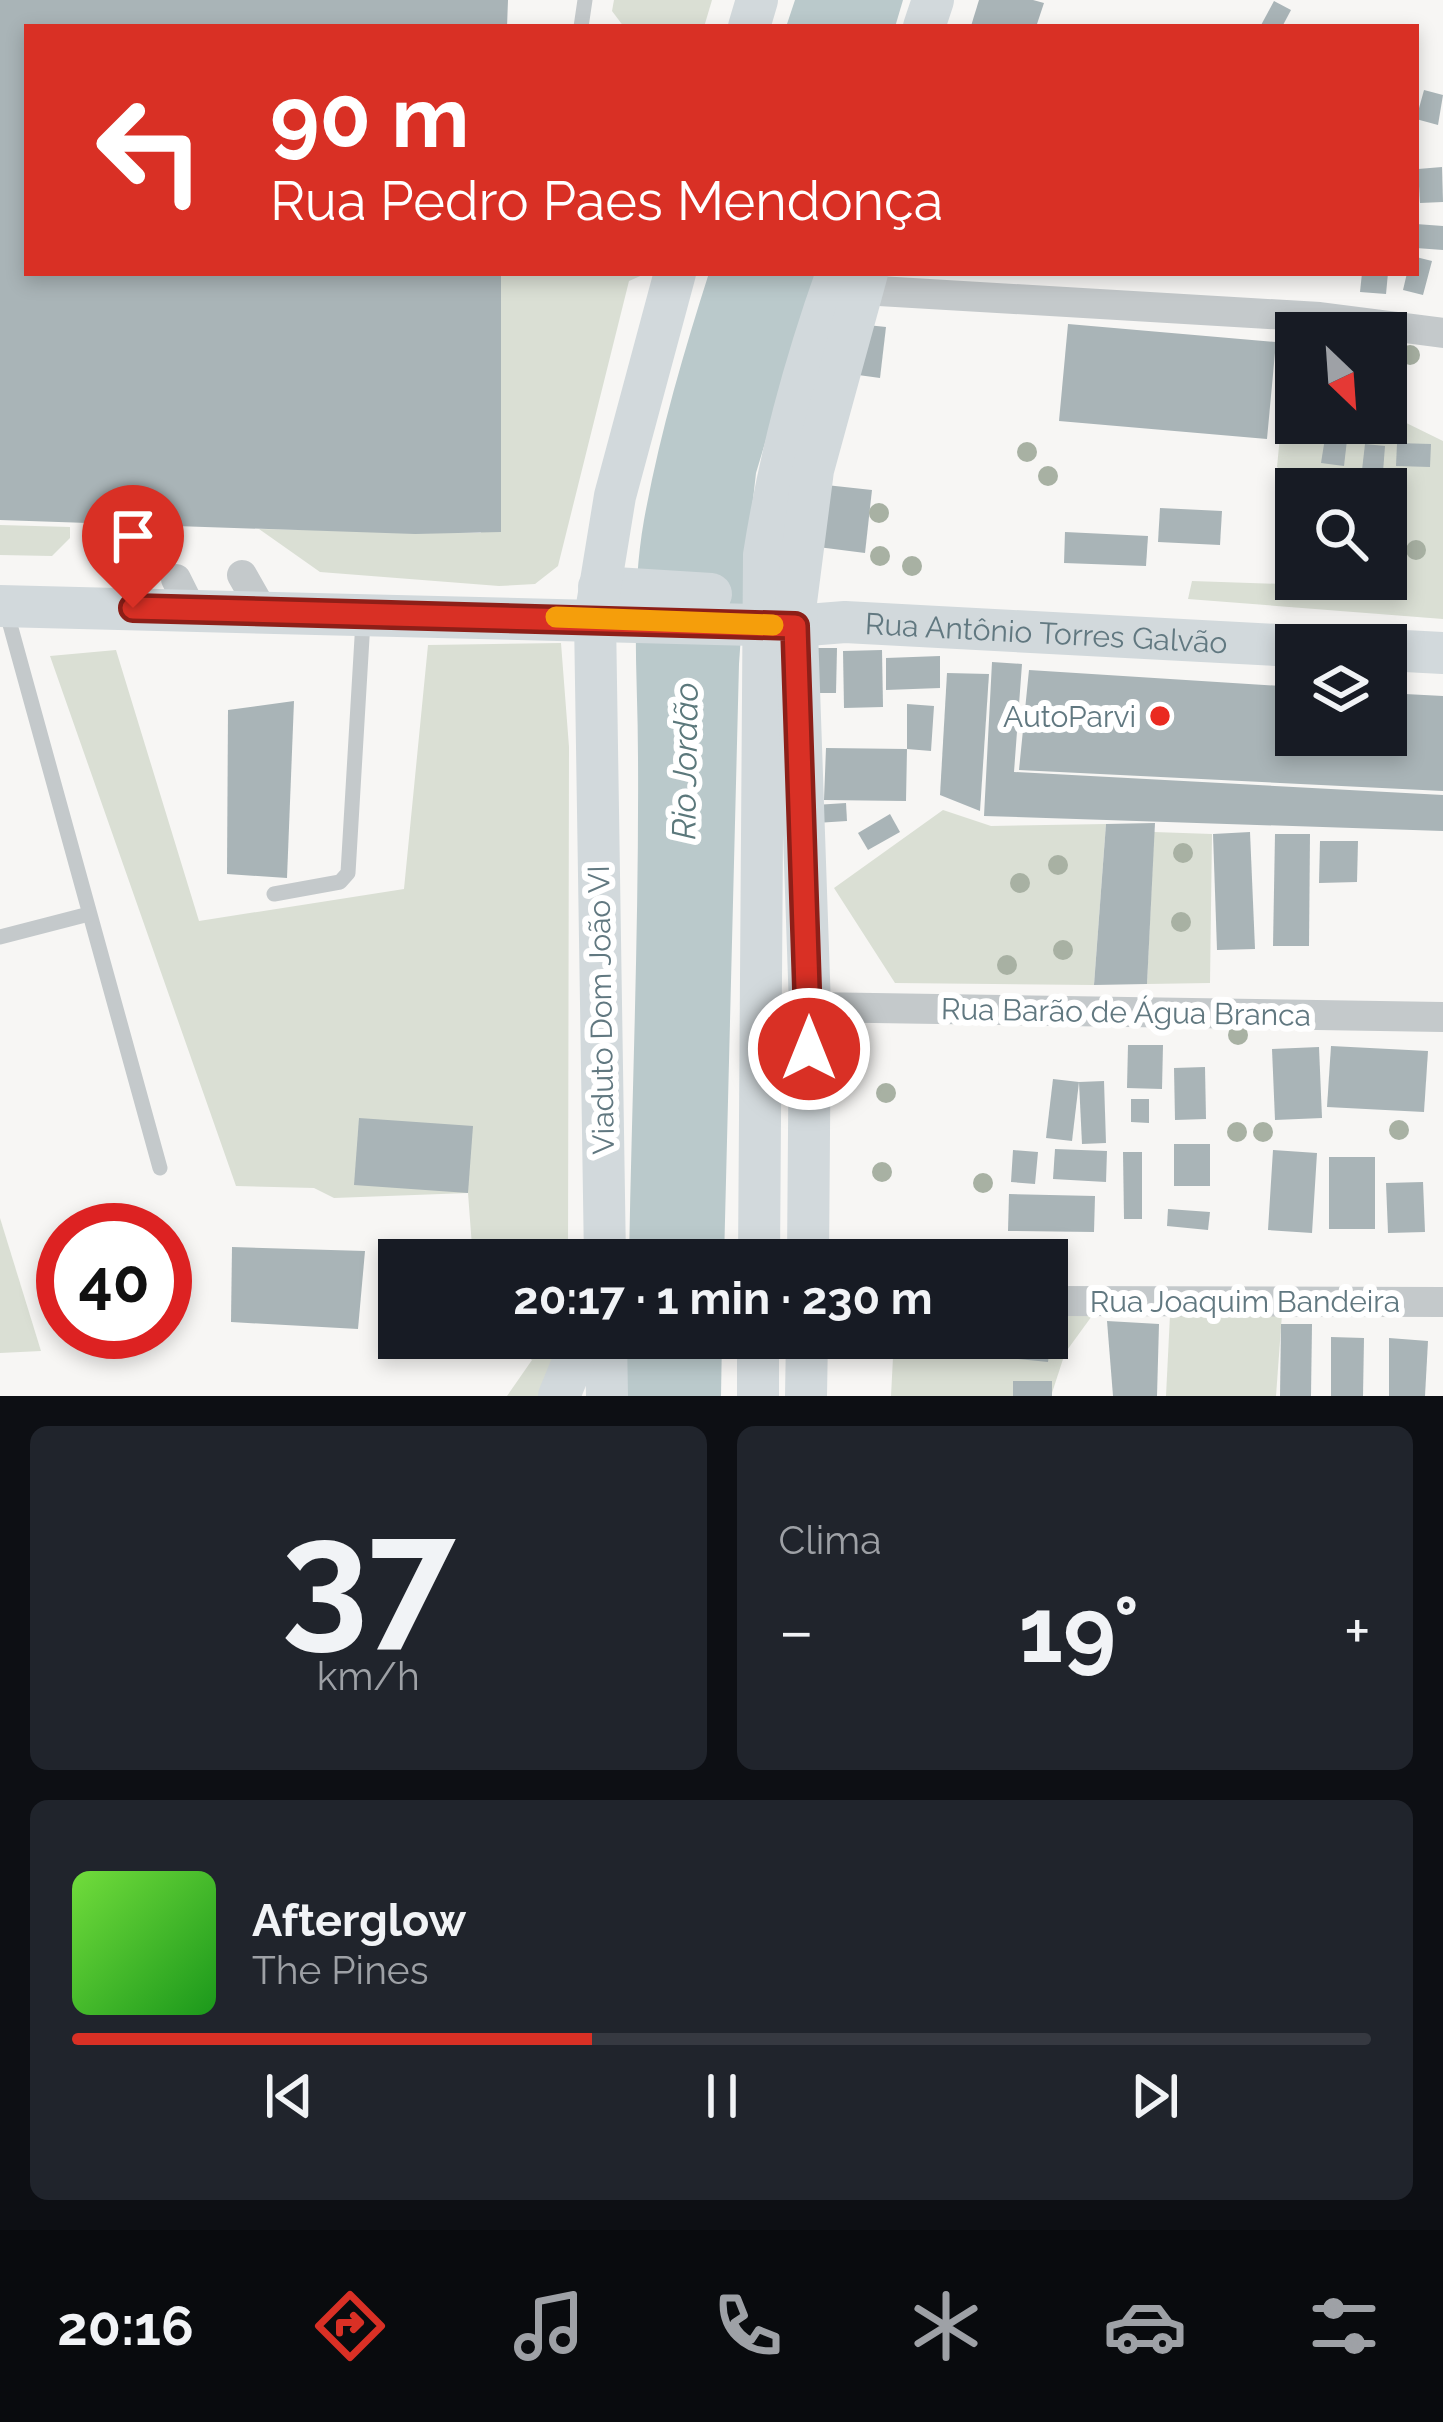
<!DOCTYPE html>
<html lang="pt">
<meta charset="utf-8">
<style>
body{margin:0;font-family:Raleway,sans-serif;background:#20242c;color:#f1f3f6;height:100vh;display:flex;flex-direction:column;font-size:45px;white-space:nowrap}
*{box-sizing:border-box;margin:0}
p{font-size:39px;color:#9ea1a6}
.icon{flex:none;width:66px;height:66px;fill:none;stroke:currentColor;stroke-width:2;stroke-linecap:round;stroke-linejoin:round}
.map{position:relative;height:1396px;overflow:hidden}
.sheet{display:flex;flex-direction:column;gap:30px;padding:30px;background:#0d0f14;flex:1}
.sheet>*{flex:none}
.hud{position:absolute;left:24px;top:24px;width:1395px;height:252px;border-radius:0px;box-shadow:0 6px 18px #0003;background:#d93025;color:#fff;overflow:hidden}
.needle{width:78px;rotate:155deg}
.controls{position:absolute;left:1275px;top:312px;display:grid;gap:24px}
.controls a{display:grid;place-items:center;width:132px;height:132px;border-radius:0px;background:#171b24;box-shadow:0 6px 18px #0003;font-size:60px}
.speed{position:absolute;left:36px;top:1203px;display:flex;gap:24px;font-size:60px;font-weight:700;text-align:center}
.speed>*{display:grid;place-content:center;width:156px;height:156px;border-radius:50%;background:#171b24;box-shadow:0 6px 18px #0003;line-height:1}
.speed .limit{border:18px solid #d22;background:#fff;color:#111}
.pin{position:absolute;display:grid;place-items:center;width:102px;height:102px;color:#fff;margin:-123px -51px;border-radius:50% 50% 50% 0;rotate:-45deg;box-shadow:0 0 12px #0007}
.pin .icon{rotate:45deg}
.me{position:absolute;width:132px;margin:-66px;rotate:0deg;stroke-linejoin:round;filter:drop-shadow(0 0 9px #0008)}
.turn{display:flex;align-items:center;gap:42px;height:252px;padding:0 48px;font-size:54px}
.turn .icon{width:156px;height:156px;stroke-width:2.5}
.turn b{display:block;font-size:84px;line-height:102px}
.big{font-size:90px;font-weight:700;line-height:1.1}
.sheet .card{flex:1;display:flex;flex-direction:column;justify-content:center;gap:18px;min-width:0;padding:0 42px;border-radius:18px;background:#20242c}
.sheet .dial{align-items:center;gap:0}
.dial b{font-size:156px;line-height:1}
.song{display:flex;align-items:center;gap:36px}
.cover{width:144px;height:144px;border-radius:18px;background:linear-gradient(135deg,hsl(100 70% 55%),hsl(120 70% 35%))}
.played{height:12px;border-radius:6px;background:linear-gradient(90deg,#d93025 40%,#363941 40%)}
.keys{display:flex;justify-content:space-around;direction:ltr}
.heat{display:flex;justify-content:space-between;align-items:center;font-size:66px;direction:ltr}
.sheet .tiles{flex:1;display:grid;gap:30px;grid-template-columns:1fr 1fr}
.card:last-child{grid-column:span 2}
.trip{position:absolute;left:378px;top:1239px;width:690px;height:120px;border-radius:0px;background:#171b24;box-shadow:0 6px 18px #0003;font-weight:700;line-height:120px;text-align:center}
.dock{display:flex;height:192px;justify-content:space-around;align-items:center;background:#090b0e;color:#9ea1a6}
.dock .icon{width:84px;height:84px}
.dock .active{color:#d93025}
.dock b{font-size:54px;color:#f1f3f6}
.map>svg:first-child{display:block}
.green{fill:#dadfd4;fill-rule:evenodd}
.water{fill:#bac9cb}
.building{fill:#a9b4b7}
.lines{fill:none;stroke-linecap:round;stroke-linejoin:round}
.lane{stroke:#c4c9cb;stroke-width:15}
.street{stroke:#c4c9cb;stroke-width:30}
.secondary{stroke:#d2d9dc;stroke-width:42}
.tree{fill:#a8b1a3}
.route-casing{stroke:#8d1f18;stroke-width:30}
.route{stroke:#d93025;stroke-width:21}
.slow{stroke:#f59e0b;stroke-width:21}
.poi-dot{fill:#ea2a21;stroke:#fff;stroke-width:4.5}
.labels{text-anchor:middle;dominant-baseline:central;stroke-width:12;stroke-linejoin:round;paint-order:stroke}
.street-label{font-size:30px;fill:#617880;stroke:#fff}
.poi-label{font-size:30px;fill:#617880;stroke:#fff;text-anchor:end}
.water-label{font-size:33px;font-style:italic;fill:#5b787b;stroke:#fff}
</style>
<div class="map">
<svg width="1443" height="1396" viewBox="0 0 1443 1396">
<rect width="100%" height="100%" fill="#f7f6f4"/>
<!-- green -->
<g class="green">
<path d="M614,0h98l-8,27h-80l-12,-16z"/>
<path d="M500,273h147l-18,8 -71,285 -23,18 -36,2 -179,-14 -61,-43 222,4z"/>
<path d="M1290,332l6,2v89h90v-10l57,28v178l-255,-20 4,-18 91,3 4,-109 -10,-8zM1296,489h90v90h-90z"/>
<path d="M0,525l70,2v11l-18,18 -52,-1z"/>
<path d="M561,643l8,104 -1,513h-95l-5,-67 -134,5 -20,-10 -78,-2 -186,-530 66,-6 83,271 205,-32 24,-244z"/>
<path d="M943,810l48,16 115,-2 -12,161 -199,-2 -61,-95z"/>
<path d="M1154,832l58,2 -2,149 -63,1z"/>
<path d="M0,1218l41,133 -41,2z"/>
<path d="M1097,1309l-32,44 -14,43h-160l3,-58h153v-28z"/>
<path d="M1282,1314l-6,82h-110l4,-81z"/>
<path d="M505,1338h62l-26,58h-34l25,-36z"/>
</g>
<!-- water -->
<g class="water">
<path d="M795,0h108l-8,27h-109z"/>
<path d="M709,273h107l-60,200 -10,89 -7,102 -15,596h-95c3,-167 10,-335 9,-503 0,-79 -8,-158 6,-237 15,-83 39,-166 65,-247z"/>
<path d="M627,1338h95l-1,58h-95z"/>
</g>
<!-- building -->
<g class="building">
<path d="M0,0h508l-1,27h-480v246h474v259l-86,2 -415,-14z"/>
<path d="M979,0h54l11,3 -8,24h-61l-4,-1z"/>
<path d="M1274,1l17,9 -9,17h-22z"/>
<path d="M1424,90l19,5 -5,30 -22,-6z"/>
<path d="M1442,167l1,35 -23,1 -2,-34z"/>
<path d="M1416,224l27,2v24l-27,-2z"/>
<path d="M1416,257l16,4 -9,34 -20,-5 4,-17h9z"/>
<path d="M1362,273h26l-2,21 -26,-2z"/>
<path d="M858,324l28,3 -6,51 -29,-4z"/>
<path d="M1068,324l208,18 -9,97 -208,-18z"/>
<path d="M1325,438l22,2 -3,26 -23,-3z"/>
<path d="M1397,443l34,1 -1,23 -34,-1z"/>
<path d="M1365,444l20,2 -2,26 -21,-2z"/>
<path d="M826,485l46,5 -7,63 -47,-6z"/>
<path d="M1160,508l62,3 -2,34 -62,-3z"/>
<path d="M1065,532l83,4 -2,30 -82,-3z"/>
<path d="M812,648h25l-1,45h-24z"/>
<path d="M882,650l1,57 -39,1 -1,-57z"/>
<path d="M940,656v32l-54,2v-32z"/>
<path d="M992,662l30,2 -8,108 429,23v36l-459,-15z"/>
<path d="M1029,670l267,17v48h90v-42l57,3v95l-424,-21z"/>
<path d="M947,673l42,1 -9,137 -40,-16z"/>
<path d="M294,701l-7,177 -60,-4 1,-164z"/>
<path d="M907,704l27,2 -3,45 -24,-2 -1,52 -82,-1 2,-52 81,1z"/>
<path d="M846,803l1,18 -31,2 -1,-18z"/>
<path d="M890,814l10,18 -32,18 -10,-17z"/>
<path d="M1155,823l-8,161 -53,1 12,-161z"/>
<path d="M1250,832l5,117 -38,1 -4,-116z"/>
<path d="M1275,834h35l-1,112h-36z"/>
<path d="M1320,841h38l-1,41 -38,1z"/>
<path d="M1128,1045h35l-1,44 -35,-1z"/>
<path d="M1331,1046l97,5 -4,61 -97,-5z"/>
<path d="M1319,1047l3,71 -47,2 -3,-71z"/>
<path d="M1205,1067l1,52 -31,1 -1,-52z"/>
<path d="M1053,1079l26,3 -7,59 -26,-3z"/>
<path d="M1104,1081l2,62 -24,1 -3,-62z"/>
<path d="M1131,1099h18v24l-18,-1z"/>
<path d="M359,1118l114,8 -5,67 -114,-8z"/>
<rect x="1174" y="1144" width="36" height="42"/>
<path d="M1055,1149l52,2 -1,31 -53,-3z"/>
<path d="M1013,1150l25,2 -3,32 -24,-2z"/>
<path d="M1273,1150l44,3 -5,80 -44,-3z"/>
<path d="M1123,1152h19v67h-18z"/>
<rect x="1329" y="1157" width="46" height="72"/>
<path d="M1423,1182l2,50 -37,1 -2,-50z"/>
<path d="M1009,1194l86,2 -1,36 -86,-1z"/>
<path d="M1168,1209l42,3 -2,18 -41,-4z"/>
<path d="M232,1247l133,4 -7,78 -127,-7z"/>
<path d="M1047,1312l7,1 -6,49 -38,-4 3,-20h34z"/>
<path d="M1107,1321l52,3 -2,72h-44z"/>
<path d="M1281,1324h31l-1,72h-31z"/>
<path d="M1331,1337l33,1 -1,58h-32z"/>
<path d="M1389,1338l39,3 -3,55h-36z"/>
<rect x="1013" y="1381" width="39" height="15"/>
</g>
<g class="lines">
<!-- lane -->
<g class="lane">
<path d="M581,27l4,-27"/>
<path d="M6,610l154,558"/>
<path d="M274,894l66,-12 8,-9 15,-252"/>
<path d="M0,937l89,-23"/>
</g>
<!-- street -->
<g class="street">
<path d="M862,290l458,27 123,16"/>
<path d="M242,575l21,37"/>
<path d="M176,579l16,32"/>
<path d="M810,1007l633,10"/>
<path d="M1047,1301l396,1"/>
</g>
<!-- secondary -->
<g class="secondary">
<path d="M749,27l8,-27"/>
<path d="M924,27l9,-27"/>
<path d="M599,587l112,7"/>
<path id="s1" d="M0,606l795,20 50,-4 451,24"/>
<path d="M1386,650l57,3"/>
<path d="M605,1260l-10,-642 20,-122 60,-223"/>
<path d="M759,1260l5,-705c16,-100 39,-186 73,-282"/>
<path d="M808,1260l2,-253 -14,-405 17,-132 54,-197"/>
<path d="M606,1338l1,58"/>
<path d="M559,1396l14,-34 3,-24"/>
<path d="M758,1396v-58"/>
<path d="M806,1396l1,-58"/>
</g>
</g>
<!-- trees -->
<g class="tree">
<circle cx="1410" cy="355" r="10"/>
<circle cx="1027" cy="452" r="10"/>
<circle cx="1048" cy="476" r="10"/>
<circle cx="879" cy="513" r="10"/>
<circle cx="1416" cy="550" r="10"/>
<circle cx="880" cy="556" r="10"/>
<circle cx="912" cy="566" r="10"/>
<circle cx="1183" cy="853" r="10"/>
<circle cx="1058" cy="865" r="10"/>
<circle cx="1020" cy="883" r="10"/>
<circle cx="1181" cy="922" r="10"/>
<circle cx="1063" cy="950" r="10"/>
<circle cx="1007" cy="965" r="10"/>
<circle cx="1238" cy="1035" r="10"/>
<circle cx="886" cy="1093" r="10"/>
<circle cx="1399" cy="1130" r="10"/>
<circle cx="1237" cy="1132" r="10"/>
<circle cx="1263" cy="1132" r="10"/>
<circle cx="882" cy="1172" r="10"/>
<circle cx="983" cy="1183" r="10"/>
</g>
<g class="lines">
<!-- route casing -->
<g class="route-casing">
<path id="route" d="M133,608l662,18 14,423"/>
</g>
<!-- route -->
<use href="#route" class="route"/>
<!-- slow -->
<path class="slow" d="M556,617l217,8"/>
</g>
<!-- markers -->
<circle class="poi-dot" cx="1160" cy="716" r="12"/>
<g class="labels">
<!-- street labels -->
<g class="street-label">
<text stroke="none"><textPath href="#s1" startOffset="1047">Rua Antônio Torres Galvão</textPath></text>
<text transform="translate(601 1010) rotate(-91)">Viaduto Dom João VI</text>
<text transform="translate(1126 1012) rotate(1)">Rua Barão de Água Branca</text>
<text x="1245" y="1301">Rua Joaquim Bandeira</text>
</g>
<!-- poi labels -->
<g class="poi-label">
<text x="1136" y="716">AutoParvi</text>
</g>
<!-- water labels -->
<g class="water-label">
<text transform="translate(685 761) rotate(-89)">Rio Jordão</text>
</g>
</g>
</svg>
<div class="controls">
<a><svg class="needle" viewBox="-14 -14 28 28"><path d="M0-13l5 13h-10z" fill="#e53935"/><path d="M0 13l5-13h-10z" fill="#9ea1a6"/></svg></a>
<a><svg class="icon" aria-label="search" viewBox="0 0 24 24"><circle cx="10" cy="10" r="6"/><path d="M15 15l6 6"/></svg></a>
<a><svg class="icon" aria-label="layers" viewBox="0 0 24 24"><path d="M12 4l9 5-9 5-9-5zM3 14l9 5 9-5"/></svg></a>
</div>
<div class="speed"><div class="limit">40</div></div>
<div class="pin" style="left:133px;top:608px;background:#d93025"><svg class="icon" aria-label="arrive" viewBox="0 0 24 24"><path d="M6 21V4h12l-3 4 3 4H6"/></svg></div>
<svg class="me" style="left:809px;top:1049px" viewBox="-20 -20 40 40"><circle r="17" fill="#d93025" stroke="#fff" stroke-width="3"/><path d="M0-11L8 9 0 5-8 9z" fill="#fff"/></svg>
<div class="trip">20:17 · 1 min · 230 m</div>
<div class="hud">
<div class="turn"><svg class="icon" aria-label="left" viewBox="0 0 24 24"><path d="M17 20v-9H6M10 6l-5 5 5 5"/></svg><div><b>90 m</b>Rua Pedro Paes Mendonça</div></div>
</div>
</div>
<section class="sheet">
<div class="tiles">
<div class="card dial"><b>37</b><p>km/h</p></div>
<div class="card"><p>Clima</p>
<div class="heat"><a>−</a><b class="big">19°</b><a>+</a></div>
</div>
<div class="card">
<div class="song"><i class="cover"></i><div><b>Afterglow</b><p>The Pines</p></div></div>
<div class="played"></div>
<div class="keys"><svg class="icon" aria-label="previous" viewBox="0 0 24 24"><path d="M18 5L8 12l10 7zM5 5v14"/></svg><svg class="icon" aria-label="pause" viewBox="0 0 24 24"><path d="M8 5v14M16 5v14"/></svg><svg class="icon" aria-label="next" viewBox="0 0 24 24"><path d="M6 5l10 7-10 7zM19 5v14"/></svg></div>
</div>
</div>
</section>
<nav class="dock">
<b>20:16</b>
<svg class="icon active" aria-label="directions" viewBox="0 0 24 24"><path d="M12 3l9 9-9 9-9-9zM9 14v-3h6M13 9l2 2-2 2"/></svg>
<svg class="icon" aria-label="music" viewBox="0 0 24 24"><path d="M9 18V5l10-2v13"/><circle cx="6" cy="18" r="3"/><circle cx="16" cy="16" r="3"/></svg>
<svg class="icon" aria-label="phone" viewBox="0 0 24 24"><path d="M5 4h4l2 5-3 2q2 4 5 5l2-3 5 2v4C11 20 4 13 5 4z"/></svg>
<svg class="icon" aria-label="climate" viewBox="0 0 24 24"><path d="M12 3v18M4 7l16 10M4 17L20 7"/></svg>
<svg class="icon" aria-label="car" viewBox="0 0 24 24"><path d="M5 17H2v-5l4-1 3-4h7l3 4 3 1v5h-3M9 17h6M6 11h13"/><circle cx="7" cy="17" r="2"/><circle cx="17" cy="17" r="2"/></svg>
<svg class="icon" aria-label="filters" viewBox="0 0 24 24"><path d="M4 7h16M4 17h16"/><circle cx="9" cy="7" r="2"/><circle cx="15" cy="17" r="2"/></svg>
</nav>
